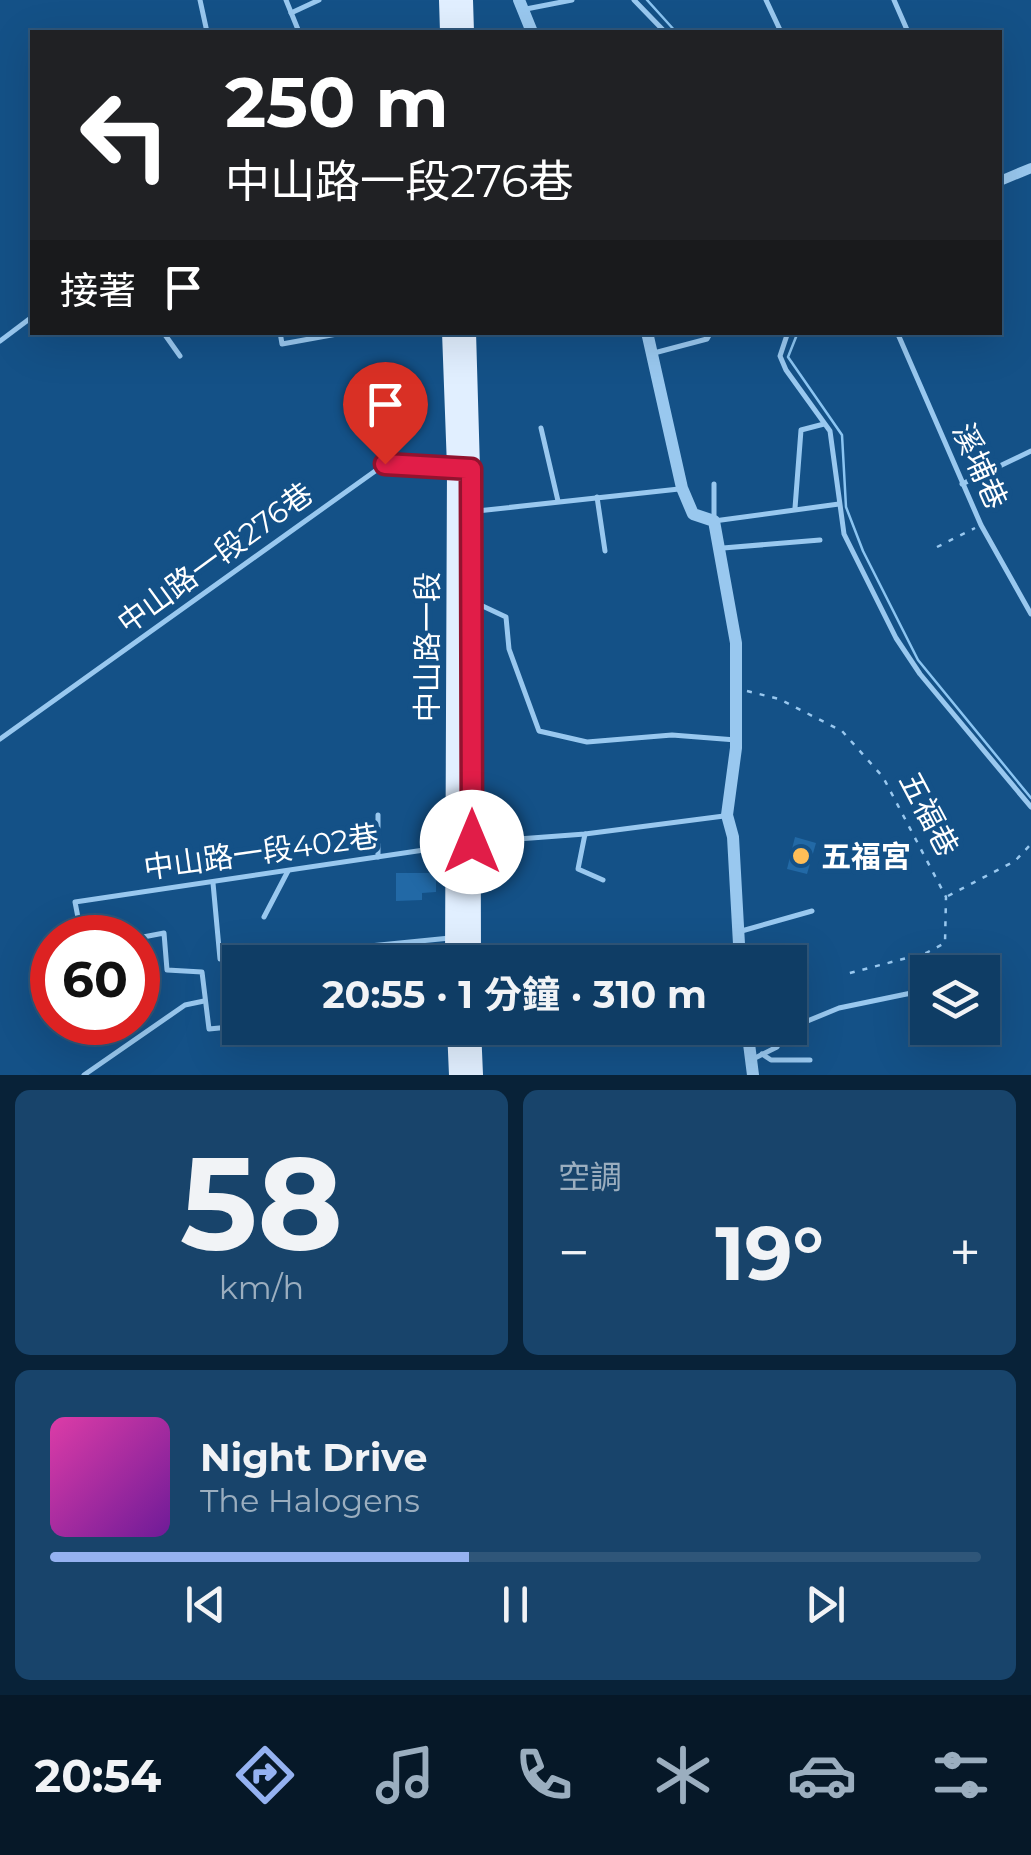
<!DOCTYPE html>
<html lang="zh-TW">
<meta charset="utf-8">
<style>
body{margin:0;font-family:Montserrat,"Noto Sans TC",sans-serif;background:#18446b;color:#f1f3f6;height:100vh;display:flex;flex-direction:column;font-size:38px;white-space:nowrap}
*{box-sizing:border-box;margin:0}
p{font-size:32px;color:#9baebf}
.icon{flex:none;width:55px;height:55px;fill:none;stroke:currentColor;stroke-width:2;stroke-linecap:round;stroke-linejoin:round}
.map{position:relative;height:1075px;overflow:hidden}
.panel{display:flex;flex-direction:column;gap:15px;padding:15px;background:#082238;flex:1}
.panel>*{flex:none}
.banner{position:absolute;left:30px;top:30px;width:972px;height:305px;border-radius:0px;box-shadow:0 10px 40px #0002,0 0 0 2px #2f5679;background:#202124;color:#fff;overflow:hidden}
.tools{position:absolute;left:910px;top:955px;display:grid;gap:20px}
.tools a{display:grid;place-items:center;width:90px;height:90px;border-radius:0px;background:#0f3d65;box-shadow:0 10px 40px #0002,0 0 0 2px #2f5679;font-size:50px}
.speed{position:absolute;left:30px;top:915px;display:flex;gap:20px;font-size:50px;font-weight:700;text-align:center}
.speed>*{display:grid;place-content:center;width:130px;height:130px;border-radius:50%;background:#0f3d65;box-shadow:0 10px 40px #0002,0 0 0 2px #2f5679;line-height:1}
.speed .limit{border:15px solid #d22;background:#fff;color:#111}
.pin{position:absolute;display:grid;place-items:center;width:85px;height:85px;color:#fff;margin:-102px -42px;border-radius:50% 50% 50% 0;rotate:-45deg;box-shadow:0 0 10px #0007}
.pin .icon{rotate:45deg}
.me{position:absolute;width:110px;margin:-55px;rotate:0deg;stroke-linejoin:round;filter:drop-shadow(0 0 8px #0008)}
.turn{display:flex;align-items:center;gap:35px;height:210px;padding:0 30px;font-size:45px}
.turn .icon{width:130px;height:130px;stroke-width:2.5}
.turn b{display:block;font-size:70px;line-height:85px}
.then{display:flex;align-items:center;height:95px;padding:0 30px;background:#0003;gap:20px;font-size:38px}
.big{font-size:75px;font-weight:700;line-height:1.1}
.panel .card{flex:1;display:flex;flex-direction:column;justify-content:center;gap:15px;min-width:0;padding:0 35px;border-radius:15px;background:#18446b}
.panel .dial{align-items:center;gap:0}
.dial b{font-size:130px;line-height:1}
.song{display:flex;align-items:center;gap:30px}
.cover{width:120px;height:120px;border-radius:15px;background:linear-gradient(135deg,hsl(320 70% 55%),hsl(280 70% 35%))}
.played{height:10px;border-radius:5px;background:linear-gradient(90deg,#95b2f1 45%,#2f5679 45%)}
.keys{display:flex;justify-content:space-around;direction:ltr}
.heat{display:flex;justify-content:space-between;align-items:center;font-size:55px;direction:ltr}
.panel .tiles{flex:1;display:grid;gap:15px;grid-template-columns:1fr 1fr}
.card:last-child{grid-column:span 2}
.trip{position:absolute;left:222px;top:945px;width:585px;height:100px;border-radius:0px;background:#0f3d65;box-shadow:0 10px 40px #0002,0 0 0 2px #2f5679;font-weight:700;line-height:100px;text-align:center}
.tab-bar{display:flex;height:160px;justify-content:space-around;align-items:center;background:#061828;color:#9baebf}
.tab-bar .icon{width:70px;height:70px}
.tab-bar .current{color:#95b2f1}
.tab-bar b{font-size:45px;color:#f1f3f6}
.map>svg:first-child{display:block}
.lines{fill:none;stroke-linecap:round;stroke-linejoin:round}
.stream{stroke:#8bc5f2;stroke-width:2.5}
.building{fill:#2269a6}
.path{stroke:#99c8ef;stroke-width:2.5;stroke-dasharray:5 8;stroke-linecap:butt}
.service{stroke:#99c8ef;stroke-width:5}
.minor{stroke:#99c8ef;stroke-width:10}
.tertiary{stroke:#99c8ef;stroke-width:12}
.primary{stroke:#e1efff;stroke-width:18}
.route-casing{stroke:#92132f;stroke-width:25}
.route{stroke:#e11d48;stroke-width:18}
.poi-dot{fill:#ffbe57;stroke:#145187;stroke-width:4}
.labels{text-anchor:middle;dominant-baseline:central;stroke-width:10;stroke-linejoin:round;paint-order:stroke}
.street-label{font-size:30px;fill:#fff;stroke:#145187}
.poi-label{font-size:30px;font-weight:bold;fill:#fff;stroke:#145187;text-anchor:start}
</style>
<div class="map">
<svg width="1031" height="1075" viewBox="0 0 1031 1075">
<rect width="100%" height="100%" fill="#145187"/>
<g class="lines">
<!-- stream -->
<g class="stream">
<path d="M647,0l29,32"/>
<path d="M798,332l-10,25 54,78 4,72 17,44 55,109 113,138"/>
</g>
</g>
<!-- building -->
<g class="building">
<path d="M795,837l21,6 -9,31 -20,-5z"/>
<path d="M396,873h40v19l-14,1v7l-26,1z"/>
</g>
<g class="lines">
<!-- path -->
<g class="path">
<path d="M937,547l38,-19"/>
<path d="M747,691l32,8 63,32 41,46 63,120 -1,46 -19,10 -80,21"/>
<path d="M948,896l67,-35 16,-17"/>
</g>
<!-- service -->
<g class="service">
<path d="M200,0l7,32"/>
<path d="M286,0l13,32"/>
<path d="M634,0l31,32"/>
<path d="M766,0l15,32"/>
<path d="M894,0l14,32"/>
<path d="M526,9l46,-9"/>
<path d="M291,13l28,-13"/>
<path d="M163,332l17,24"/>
<path d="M280,332l2,12 66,-12"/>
<path d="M788,332l-8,24 6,14 44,61 14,103 52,104 24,36 111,133"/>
<path d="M897,332l84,193 50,89"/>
<path d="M0,341l32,-24"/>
<path d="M654,353l53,-14 4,-7"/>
<path d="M541,428l17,73"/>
<path d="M714,484v37l125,-17"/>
<path d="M962,484l69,-33"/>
<path d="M597,497l8,54"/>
<path d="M795,508l6,-78 23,-6"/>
<path d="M477,511l202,-22"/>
<path d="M723,548l97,-8"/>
<path d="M474,602l32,15 3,32 30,82 48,11 85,-7 64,5"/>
<path d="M0,739l385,-275 68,3"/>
<path d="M585,834l-7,35 25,11"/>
<path d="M477,842l108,-8 139,-18"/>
<path d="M378,857v-42"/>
<path d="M213,883l7,76"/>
<path d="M264,917l24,-46"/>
<path d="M738,932l74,-21"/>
<path d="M82,938l-7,-36 376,-56"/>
<path d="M138,938l26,-5 3,37 35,2 7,57 31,-3"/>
<path d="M298,962l1,-9 151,-15"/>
<path d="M372,1030l25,-2"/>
<path d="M762,1054l9,6h39"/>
<path d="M753,1059l24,-12 11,-18 51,-21 82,-17"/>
<path d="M84,1075l101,-70 19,-4"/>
</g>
<!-- minor -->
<path class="minor" d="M1000,181l31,-13"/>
<!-- tertiary -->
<g class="tertiary">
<path d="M519,0l13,32"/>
<path d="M647,332l35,156 11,26 21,7 22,122v105l-9,67 6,22 7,125"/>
<path d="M747,1028l6,47"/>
</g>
<!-- primary -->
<g class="primary">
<path d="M448,0l1,32"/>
<path d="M464,0l1,32"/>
<path d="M451,332l5,135 -2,495"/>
<path d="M467,332l4,137 1,493"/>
<path d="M456,1028l2,47"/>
<path d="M472,1028l2,47"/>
</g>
</g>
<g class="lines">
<!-- route casing -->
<g class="route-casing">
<path id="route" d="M385,464l86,5 1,373"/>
</g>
<!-- route -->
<use href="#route" class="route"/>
</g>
<!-- markers -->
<circle class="poi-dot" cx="801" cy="856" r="10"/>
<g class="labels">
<!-- street labels -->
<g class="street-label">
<text transform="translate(980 466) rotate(66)">溪埔巷</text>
<text transform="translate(215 558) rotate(-36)">中山路一段276巷</text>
<text transform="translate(427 647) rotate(-90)">中山路一段</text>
<text transform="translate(929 814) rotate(62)">五福巷</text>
<text transform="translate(261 852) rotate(-8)">中山路一段402巷</text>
</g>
<!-- poi labels -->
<g class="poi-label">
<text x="821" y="856">五福宮</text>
</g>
</g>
</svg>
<div class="tools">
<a><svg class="icon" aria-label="layers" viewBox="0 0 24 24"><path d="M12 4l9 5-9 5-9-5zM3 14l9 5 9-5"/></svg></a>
</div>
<div class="speed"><div class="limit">60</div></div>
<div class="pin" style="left:385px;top:464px;background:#d93025"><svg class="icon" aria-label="arrive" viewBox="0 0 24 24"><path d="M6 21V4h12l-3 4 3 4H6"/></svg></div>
<svg class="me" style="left:472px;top:842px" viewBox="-20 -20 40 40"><circle r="19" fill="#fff"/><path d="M0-13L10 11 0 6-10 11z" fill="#e11d48"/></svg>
<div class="trip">20:55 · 1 分鐘 · 310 m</div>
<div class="banner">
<div class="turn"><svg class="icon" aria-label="left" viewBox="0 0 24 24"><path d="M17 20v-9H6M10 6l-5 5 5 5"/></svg><div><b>250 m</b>中山路一段276巷</div></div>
<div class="then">接著<svg class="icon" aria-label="arrive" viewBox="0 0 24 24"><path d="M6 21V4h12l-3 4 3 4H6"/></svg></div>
</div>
</div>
<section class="panel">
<div class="tiles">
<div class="card dial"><b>58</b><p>km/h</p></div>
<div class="card"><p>空調</p>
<div class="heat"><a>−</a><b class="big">19°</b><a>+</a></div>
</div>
<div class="card">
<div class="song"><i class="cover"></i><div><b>Night Drive</b><p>The Halogens</p></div></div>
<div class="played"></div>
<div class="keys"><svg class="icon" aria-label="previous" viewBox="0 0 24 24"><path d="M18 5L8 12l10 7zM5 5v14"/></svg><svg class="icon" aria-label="pause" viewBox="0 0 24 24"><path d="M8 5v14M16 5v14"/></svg><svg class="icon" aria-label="next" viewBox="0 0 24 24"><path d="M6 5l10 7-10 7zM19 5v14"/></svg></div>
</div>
</div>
</section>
<nav class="tab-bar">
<b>20:54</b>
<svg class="icon current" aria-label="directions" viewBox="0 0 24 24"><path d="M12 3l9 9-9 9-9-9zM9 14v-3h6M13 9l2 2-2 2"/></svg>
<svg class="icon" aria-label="music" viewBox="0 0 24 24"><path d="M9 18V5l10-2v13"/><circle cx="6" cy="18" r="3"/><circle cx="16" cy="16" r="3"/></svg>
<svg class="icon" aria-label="phone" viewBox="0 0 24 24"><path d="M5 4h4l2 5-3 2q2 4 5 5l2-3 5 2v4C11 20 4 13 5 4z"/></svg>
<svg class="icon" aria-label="climate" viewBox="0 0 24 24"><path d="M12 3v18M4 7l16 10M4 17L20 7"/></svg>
<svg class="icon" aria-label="car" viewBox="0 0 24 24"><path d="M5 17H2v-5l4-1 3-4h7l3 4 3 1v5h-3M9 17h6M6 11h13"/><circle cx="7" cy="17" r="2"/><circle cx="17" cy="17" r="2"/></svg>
<svg class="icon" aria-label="filters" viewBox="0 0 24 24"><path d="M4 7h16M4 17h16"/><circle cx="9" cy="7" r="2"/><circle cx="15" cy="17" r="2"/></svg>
</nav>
